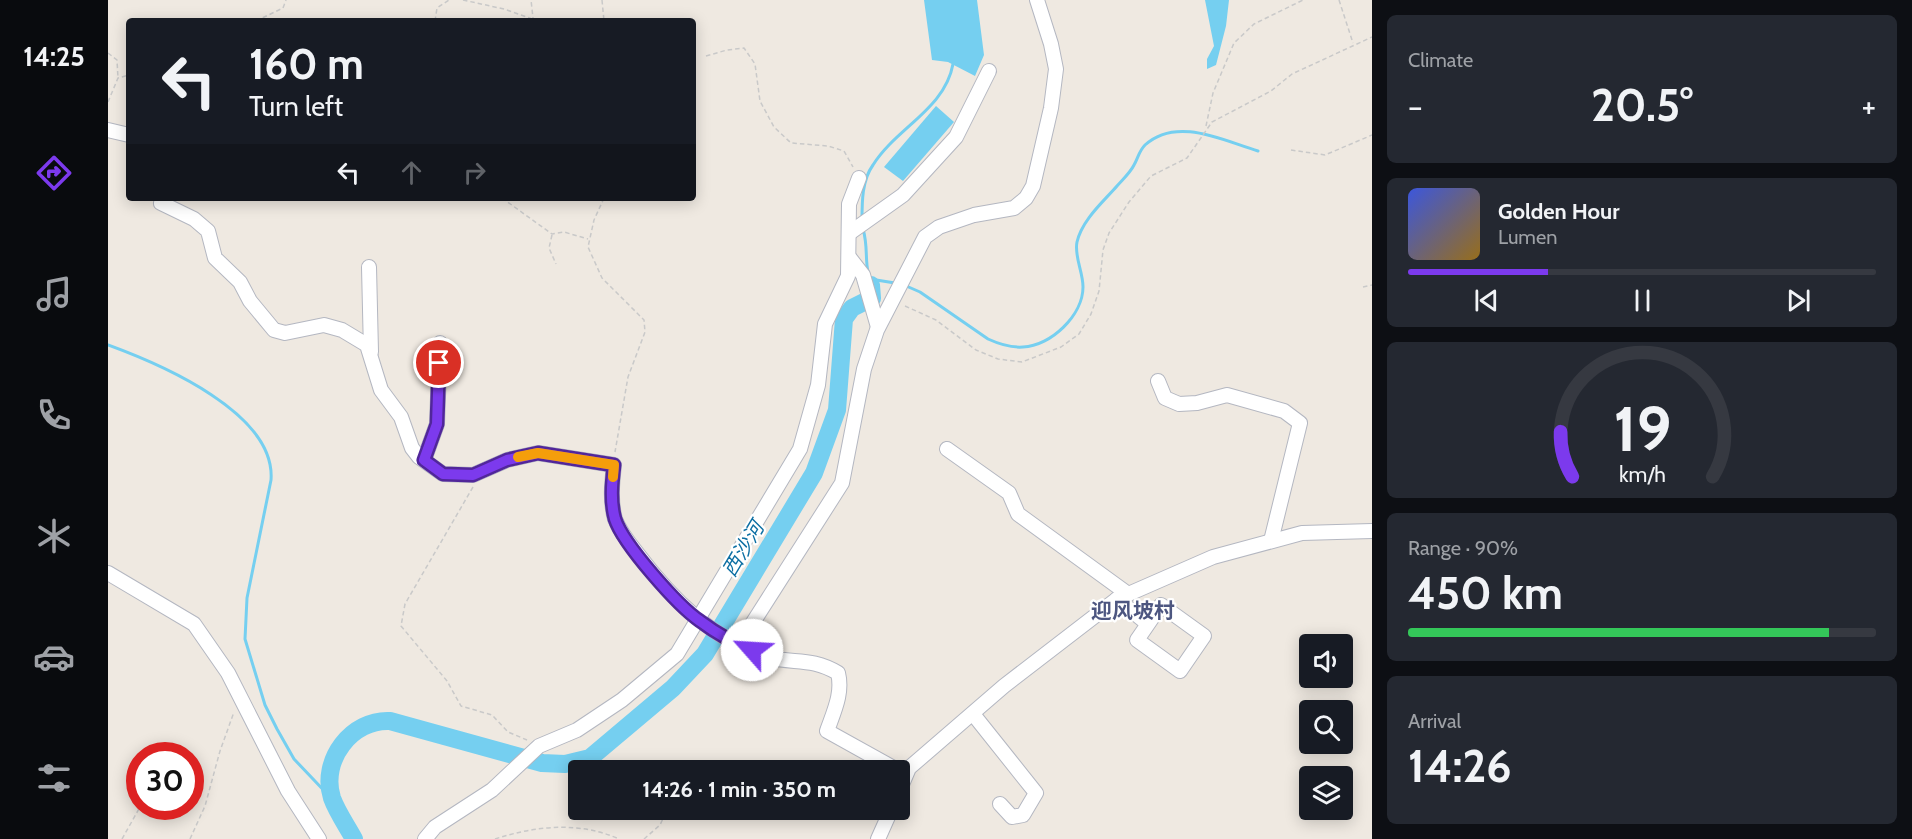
<!DOCTYPE html>
<meta charset="utf-8">
<style>
body{margin:0;font-family:Cabin,"Noto Sans SC",sans-serif;background:#242831;color:#f1f3f6;height:100vh;display:flex;flex-direction:column;font-size:22px;white-space:nowrap}
*{box-sizing:border-box;margin:0}
p{font-size:20px;color:#9ea1a6}
.icon{flex:none;width:33px;height:33px;fill:none;stroke:currentColor;stroke-width:2;stroke-linecap:round;stroke-linejoin:round}
.map{position:relative;flex:1;overflow:hidden}
.drawer{display:flex;flex-direction:column;gap:15px;padding:15px;background:#0d0f14;width:540px}
.drawer>*{flex:none}
.hud{position:absolute;left:18px;top:18px;width:570px;height:183px;border-radius:6px;box-shadow:0 3px 15px #0003;background:#171b24;color:#f1f3f6;overflow:hidden}
.buttons{position:absolute;left:1191px;top:634px;display:grid;gap:12px}
.buttons a{display:grid;place-items:center;width:54px;height:54px;border-radius:6px;background:#171b24;box-shadow:0 3px 15px #0003;font-size:30px}
.speed{position:absolute;left:18px;top:742px;display:flex;gap:12px;font-size:30px;font-weight:700;text-align:center}
.speed>*{display:grid;place-content:center;width:78px;height:78px;border-radius:50%;background:#171b24;box-shadow:0 3px 15px #0003;line-height:1}
.speed .limit{border:9px solid #d22;background:#fff;color:#111}
.pin{position:absolute;display:grid;place-items:center;width:51px;height:51px;color:#fff;margin:-26px;border:3px solid #fff;border-radius:50%;box-shadow:0 2px 6px #0007}
.me{position:absolute;width:66px;margin:-33px;rotate:296deg;stroke-linejoin:round;filter:drop-shadow(0 0 4px #0008)}
.turn{display:flex;align-items:center;gap:21px;height:126px;padding:0 24px;font-size:27px}
.turn .icon{width:78px;height:78px;stroke-width:2.5}
.turn b{display:block;font-size:42px;line-height:51px}
.lanes{display:flex;align-items:center;height:57px;padding:0 24px;background:#0003;justify-content:center;gap:30px;direction:ltr}
.lanes .off{opacity:.35}
.big{font-size:45px;font-weight:800;line-height:1.1}
.drawer .widget{flex:1;display:flex;flex-direction:column;justify-content:center;gap:9px;min-width:0;padding:0 21px;border-radius:9px;background:#242831}
.drawer .dial{align-items:center;gap:0}
.dial svg{height:156px;overflow:visible;fill:none;stroke:#363941;stroke-width:7;stroke-linecap:round;text-anchor:middle}
.dial text{fill:#f1f3f6;stroke:none}
.song{display:flex;align-items:center;gap:18px}
.cover{width:72px;height:72px;border-radius:9px;background:linear-gradient(135deg,hsl(230 70% 55%),hsl(40 70% 35%))}
.played{height:6px;border-radius:3px;background:linear-gradient(90deg,#7c3aed 30%,#363941 30%)}
.keys{display:flex;justify-content:space-around;direction:ltr}
.heat{display:flex;justify-content:space-between;align-items:center;font-size:33px;direction:ltr}
.charge{height:9px;border-radius:4px;background:linear-gradient(90deg,#34c759 90%,#363941 0)}
.trip{position:absolute;left:460px;top:760px;width:342px;height:60px;border-radius:6px;background:#171b24;box-shadow:0 3px 15px #0003;font-weight:800;line-height:60px;text-align:center}
main{display:flex;flex:1;min-height:0}
.tabs{display:flex;flex-direction:column;width:108px;justify-content:space-around;align-items:center;background:#090b0e;color:#9ea1a6}
.tabs .icon{width:42px;height:42px}
.tabs .on{color:#7c3aed}
.tabs b{font-size:27px;color:#f1f3f6}
.map>svg:first-child{display:block}
.water{fill:#75cff0}
.lines{fill:none;stroke-linecap:round;stroke-linejoin:round}
.stream{stroke:#75cff0;stroke-width:3}
.river{stroke:#75cff0;stroke-width:18}
.minor-casing{stroke:#b4b7c1;stroke-width:16}
.path{stroke:#c9c9c9;stroke-width:1.5;stroke-dasharray:4.5 3;stroke-linecap:butt}
.minor{stroke:#fff;stroke-width:14}
.route-casing{stroke:#51269a;stroke-width:15}
.route{stroke:#7c3aed;stroke-width:10}
.slow{stroke:#f59e0b;stroke-width:10}
.labels{text-anchor:middle;dominant-baseline:central;stroke-width:4.5;stroke-linejoin:round;paint-order:stroke}
.water-label{font-size:20px;font-style:italic;fill:#0d6fa3;stroke:#fff}
.quarter-label{font-size:21px;font-weight:bold;fill:#4d5680;stroke:#fff}
</style>
<main>
<nav class="tabs">
<b>14:25</b>
<svg class="icon on" aria-label="directions" viewBox="0 0 24 24"><path d="M12 3l9 9-9 9-9-9zM9 14v-3h6M13 9l2 2-2 2"/></svg>
<svg class="icon" aria-label="music" viewBox="0 0 24 24"><path d="M9 18V5l10-2v13"/><circle cx="6" cy="18" r="3"/><circle cx="16" cy="16" r="3"/></svg>
<svg class="icon" aria-label="phone" viewBox="0 0 24 24"><path d="M5 4h4l2 5-3 2q2 4 5 5l2-3 5 2v4C11 20 4 13 5 4z"/></svg>
<svg class="icon" aria-label="climate" viewBox="0 0 24 24"><path d="M12 3v18M4 7l16 10M4 17L20 7"/></svg>
<svg class="icon" aria-label="car" viewBox="0 0 24 24"><path d="M5 17H2v-5l4-1 3-4h7l3 4 3 1v5h-3M9 17h6M6 11h13"/><circle cx="7" cy="17" r="2"/><circle cx="17" cy="17" r="2"/></svg>
<svg class="icon" aria-label="filters" viewBox="0 0 24 24"><path d="M4 7h16M4 17h16"/><circle cx="9" cy="7" r="2"/><circle cx="15" cy="17" r="2"/></svg>
</nav>
<div class="map">
<svg width="1264" height="839" viewBox="0 0 1264 839">
<rect width="100%" height="100%" fill="#efe9e1"/>
<!-- water -->
<g class="water">
<path d="M816,0h53l7,55 -9,21 -27,-14 -16,-2z"/>
<path d="M1097,0h24l-3,26 -10,39 -9,4v-10l7,-13z"/>
<path d="M828,106l18,16 -51,59 -19,-14z"/>
</g>
<g class="lines">
<!-- stream -->
<g class="stream">
<path d="M754,220c0,-18 0,-40 11,-55 23,-37 72,-56 80,-101"/>
<path d="M755,229c5,17 2,29 5,43"/>
<path d="M762,279l25,4"/>
<path d="M796,285l16,7 68,47c11,5 22,9 35,8 28,-1 60,-32 60,-60 0,-15 -9,-31 -6,-45 5,-22 26,-40 40,-56 6,-7 13,-13 17,-21 4,-7 5,-14 11,-20 32,-29 79,-4 113,6"/>
<path d="M0,345c52,19 168,68 163,135l-24,118 -2,41 20,66 12,24 17,30 38,40"/>
</g>
<!-- river -->
<path class="river" d="M246,839c-7,-13 -17,-27 -22,-41 -12,-38 20,-79 58,-77l152,42 23,1 25,-6 83,-70 32,-34 109,-181 23,-63 7,-91 8,-11 20,-10 -1,-13"/>
<!-- minor casing -->
<g class="minor-casing">
<g id="minor">
<path d="M0,130l21,5"/>
<path d="M54,198l-1,5 33,16 14,12 7,27 25,24 10,19 24,29 11,3 39,-8 18,5 25,15 14,45 20,27 11,31 7,9 24,17 30,1 34,-15 31,-7 76,12c-2,18 -4,36 1,54 5,13 14,24 22,34 34,45 75,87 131,104 26,7 43,0 70,16 5,20 -4,38 -11,58l72,40"/>
<path d="M743,232l52,-37 53,-58 33,-66"/>
<path d="M741,257l14,18 15,52"/>
<path d="M261,267l2,85"/>
<path d="M1050,381l7,17 14,6 18,-1 30,-8 57,16 16,12 -29,118"/>
<path d="M839,449l62,44 9,21 110,80"/>
<path d="M316,460l13,-36 3,-81"/>
<path d="M0,573l86,51 34,49 60,118 31,48"/>
<path d="M1009,599l31,25 -11,16 43,31 24,-35 -43,-31 -13,19"/>
<path d="M661,657l-17,-33 90,-141 22,-114 13,-39 48,-93 14,-10 35,-12 40,-7 12,-10 7,-12 18,-78 5,-39 -5,-25 -14,-44"/>
<path d="M865,714l63,79 -13,22 -11,2 -12,-13"/>
<path d="M792,789l9,-21 95,-82 113,-87 96,-42 89,-24 70,-2"/>
<path d="M317,839l10,-12 57,-37 47,-44 38,-16 45,-30 55,-46 123,-205 18,-64 7,-61 23,-48 1,-72 10,-26"/>
<path d="M770,839l13,-29"/>
</g>
</g>
<!-- path -->
<g class="path">
<path d="M355,0l41,9 34,12"/>
<path d="M494,0l2,21"/>
<path d="M1231,0l14,43"/>
<path d="M148,21l27,-13 3,-8"/>
<path d="M327,21l2,-13 12,-8"/>
<path d="M423,21l2,-3 -2,-18"/>
<path d="M0,53l9,7 1,18"/>
<path d="M598,56l21,-6 17,-2 11,16 5,37 14,26 17,16 37,3 16,5 9,16"/>
<path d="M0,102l10,-24 11,-3"/>
<path d="M1098,126l7,-33 21,-50 20,-19 49,-24"/>
<path d="M1183,150l34,5 47,-20"/>
<path d="M394,198l50,36 12,-2 24,7"/>
<path d="M496,198l-10,22 -6,27 14,31 42,42 1,12 -17,45 -13,75"/>
<path d="M444,235l-3,13 7,16"/>
<path d="M1255,287l9,-2"/>
<path d="M797,306l31,14 40,30 22,9 24,3 39,-15 18,-13 12,-20 8,-23 4,-41 6,-17 20,-31 22,-26 36,-18 25,-36 59,-31 21,-17 80,-37"/>
<path d="M365,487l-68,117 -4,22 46,55 14,25 31,9 16,17 19,8"/>
<path d="M14,839l18,-32"/>
<path d="M82,839l15,-33 15,-55 14,-39"/>
<path d="M387,839c40,-13 84,-18 124,0"/>
<path d="M536,839l16,-14 7,-15"/>
</g>
<!-- minor -->
<use href="#minor" class="minor"/>
</g>
<g class="lines">
<!-- route casing -->
<g class="route-casing">
<path id="route" d="M331,363l-2,61 -13,36 19,14 30,1 34,-15 31,-7 76,12c-2,18 -4,36 1,54 8,25 63,87 85,102 16,12 33,22 52,29"/>
</g>
<!-- route -->
<use href="#route" class="route"/>
<!-- slow -->
<path class="slow" d="M410,457l20,-4 76,12 -1,12"/>
</g>
<g class="labels">
<!-- water labels -->
<g class="water-label">
<text transform="translate(635 549) rotate(-59)">西沙河</text>
</g>
<!-- quarter labels -->
<g class="quarter-label">
<text x="1025" y="610">迎风坡村</text>
</g>
</g>
</svg>
<div class="buttons">
<a><svg class="icon" aria-label="sound" viewBox="0 0 24 24"><path d="M4 9h4l5-4v14l-5-4H4zM17 9q2 3 0 6"/></svg></a>
<a><svg class="icon" aria-label="search" viewBox="0 0 24 24"><circle cx="10" cy="10" r="6"/><path d="M15 15l6 6"/></svg></a>
<a><svg class="icon" aria-label="layers" viewBox="0 0 24 24"><path d="M12 4l9 5-9 5-9-5zM3 14l9 5 9-5"/></svg></a>
</div>
<div class="speed"><div class="limit">30</div></div>
<div class="pin" style="left:331px;top:363px;background:#d93025"><svg class="icon" aria-label="arrive" viewBox="0 0 24 24"><path d="M6 21V4h12l-3 4 3 4H6"/></svg></div>
<svg class="me" style="left:644px;top:650px" viewBox="-20 -20 40 40"><circle r="19" fill="#fff"/><path d="M0-13L10 11 0 6-10 11z" fill="#7c3aed"/></svg>
<div class="trip">14:26 · 1 min · 350 m</div>
<div class="hud">
<div class="turn"><svg class="icon" aria-label="left" viewBox="0 0 24 24"><path d="M17 20v-9H6M10 6l-5 5 5 5"/></svg><div><b>160 m</b>Turn left</div></div>
<div class="lanes"><svg class="icon" aria-label="left" viewBox="0 0 24 24"><path d="M17 20v-9H6M10 6l-5 5 5 5"/></svg><svg class="icon off" aria-label="ahead" viewBox="0 0 24 24"><path d="M12 20V5M6 11l6-6 6 6"/></svg><svg class="icon off" aria-label="right" viewBox="0 0 24 24"><path d="M7 20v-9h11M14 6l5 5-5 5"/></svg></div>
</div>
</div>
<section class="drawer">
<div class="widget"><p>Climate</p>
<div class="heat"><a>−</a><b class="big">20.5°</b><a>+</a></div>
</div>
<div class="widget">
<div class="song"><i class="cover"></i><div><b>Golden Hour</b><p>Lumen</p></div></div>
<div class="played"></div>
<div class="keys"><svg class="icon" aria-label="previous" viewBox="0 0 24 24"><path d="M18 5L8 12l10 7zM5 5v14"/></svg><svg class="icon" aria-label="pause" viewBox="0 0 24 24"><path d="M8 5v14M16 5v14"/></svg><svg class="icon" aria-label="next" viewBox="0 0 24 24"><path d="M6 5l10 7-10 7zM19 5v14"/></svg></div>
</div>
<div class="widget dial"><svg viewBox="0 0 100 80">
<path d="M14 69A42 42 0 1 1 86 69"/>
<path d="M14 69A42 42 0 0 1 8 46" stroke="#7c3aed"/>
<text x="50" y="56" font-size="32" font-weight="700">19</text>
<text x="50" y="72" font-size="11">km/h</text>
</svg></div>
<div class="widget"><p>Range · 90%</p><b class="big">450 km</b><div class="charge"></div></div>
<div class="widget"><p>Arrival</p><b class="big">14:26</b></div>
</section>
</main>
